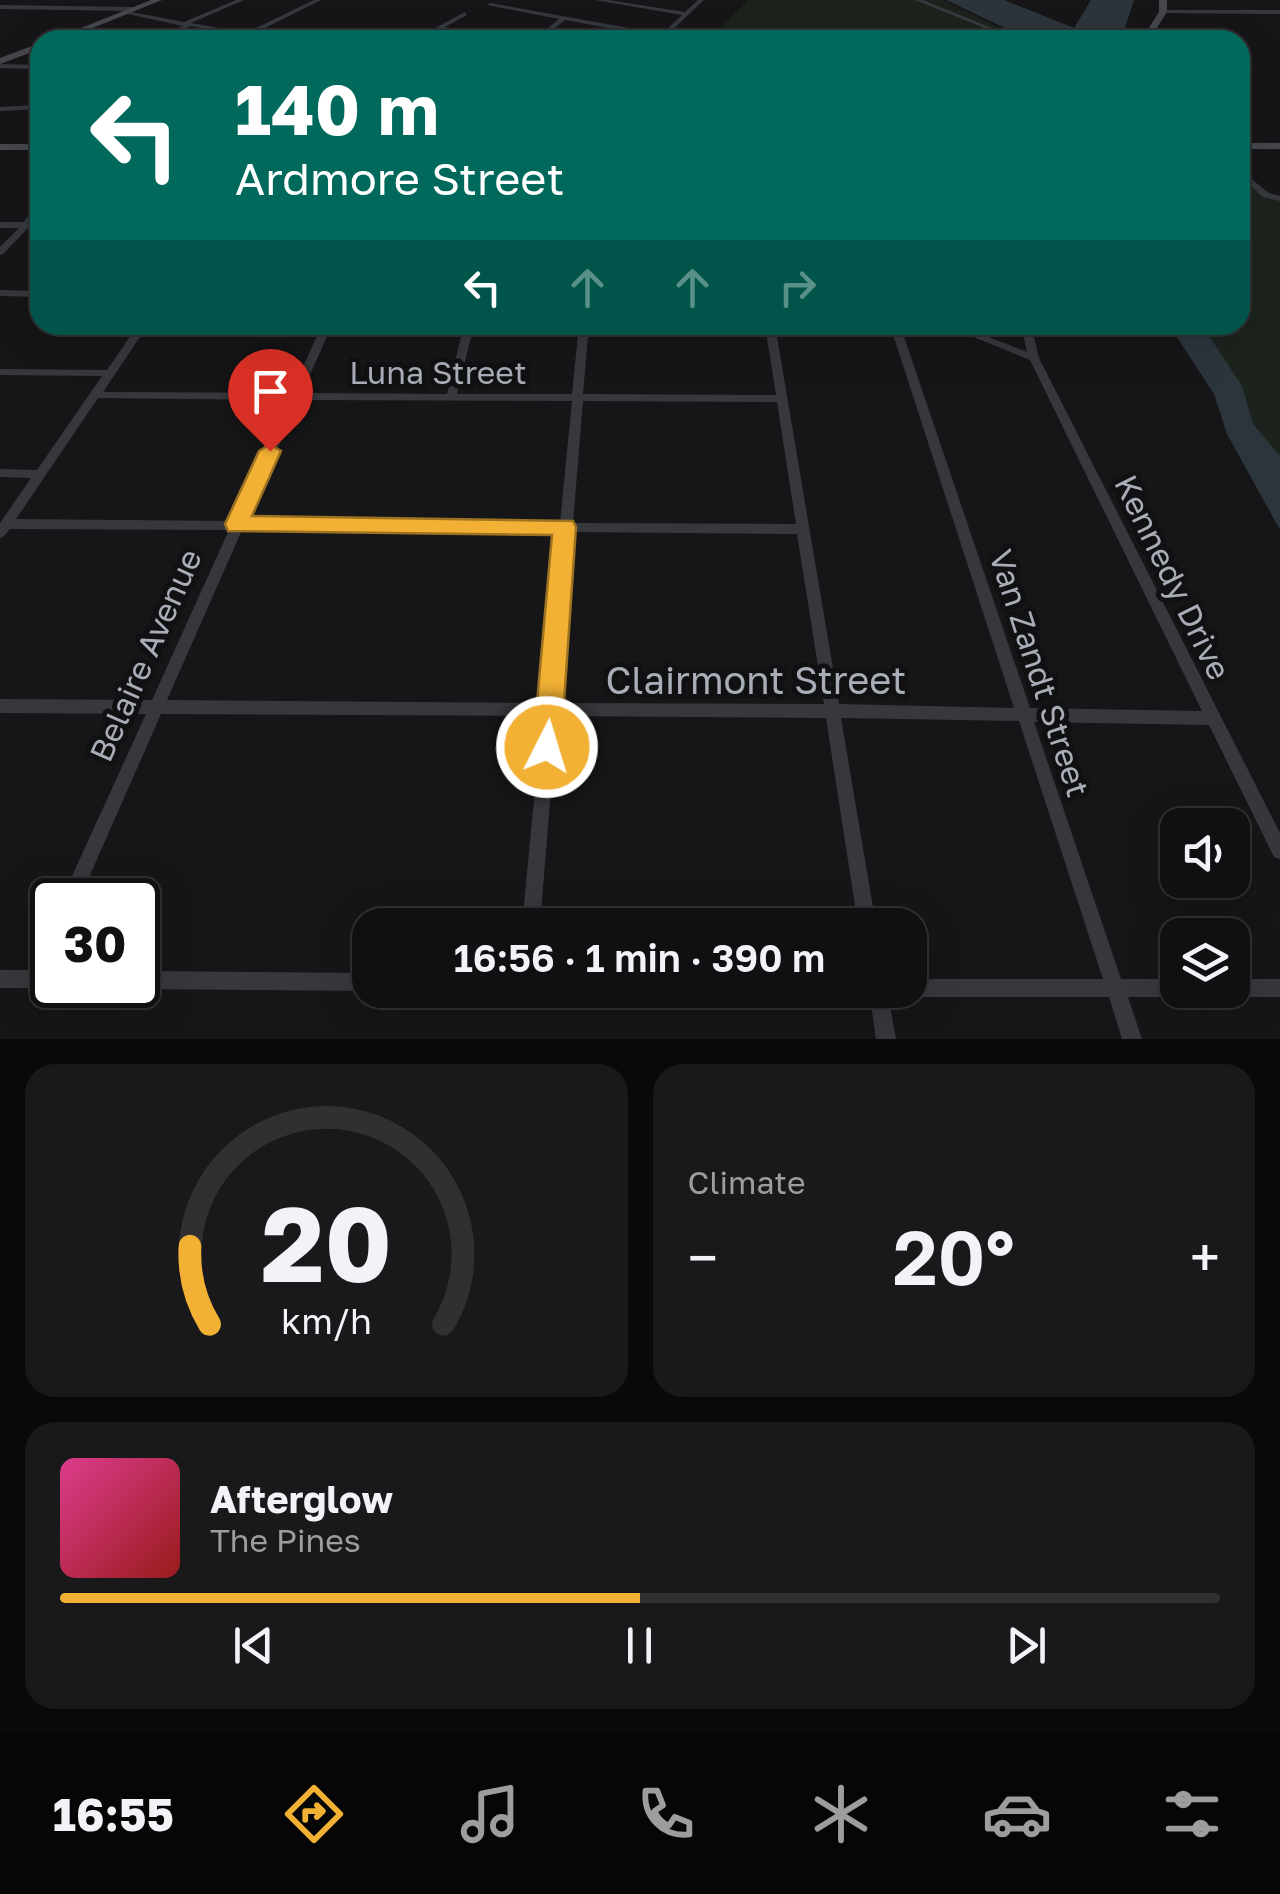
<!DOCTYPE html>
<meta charset="utf-8">
<style>
body{margin:0;font-family:"Golos Text",sans-serif;background:#19191b;color:#f1f3f6;height:100vh;display:flex;flex-direction:column;font-size:38px;white-space:nowrap}
*{box-sizing:border-box;margin:0}
p{font-size:32px;color:#9c9d9f}
.icon{flex:none;width:55px;height:55px;fill:none;stroke:currentColor;stroke-width:2;stroke-linecap:round;stroke-linejoin:round}
.map{position:relative;height:1039px;overflow:hidden}
.sheet{display:flex;flex-direction:column;gap:25px;padding:25px;background:#09090a;flex:1}
.sheet>*{flex:none}
.banner{position:absolute;left:30px;top:30px;width:1220px;height:305px;border-radius:30px;box-shadow:0 10px 40px #0002,0 0 0 2px #303032;background:#00695c;color:#fff;overflow:hidden}
.buttons{position:absolute;left:1160px;top:808px;display:grid;gap:20px}
.buttons a{display:grid;place-items:center;width:90px;height:90px;border-radius:20px;background:#101012;box-shadow:0 10px 40px #0002,0 0 0 2px #303032;font-size:50px}
.speed{position:absolute;left:30px;top:878px;display:flex;gap:20px;font-size:50px;font-weight:700;text-align:center}
.speed>*{display:grid;place-content:center;width:130px;height:130px;border-radius:50%;background:#101012;box-shadow:0 10px 40px #0002,0 0 0 2px #303032;line-height:1}
.speed .limit{border:5px solid #111;border-radius:15px;background:#fff;color:#111}
.pin{position:absolute;display:grid;place-items:center;width:85px;height:85px;color:#fff;margin:-102px -42px;border-radius:50% 50% 50% 0;rotate:-45deg;box-shadow:0 0 10px #0007}
.pin .icon{rotate:45deg}
.me{position:absolute;width:110px;margin:-55px;rotate:5deg;stroke-linejoin:round;filter:drop-shadow(0 0 8px #0008)}
.turn{display:flex;align-items:center;gap:35px;height:210px;padding:0 40px;font-size:45px}
.turn .icon{width:130px;height:130px;stroke-width:2.5}
.turn b{display:block;font-size:70px;line-height:85px}
.lanes{display:flex;align-items:center;height:95px;padding:0 40px;background:#0003;justify-content:center;gap:50px;direction:ltr}
.lanes .off{opacity:.35}
.big{font-size:75px;font-weight:600;line-height:1.1}
.sheet .tile{flex:1;display:flex;flex-direction:column;justify-content:center;gap:15px;min-width:0;padding:0 35px;border-radius:30px;background:#19191b}
.sheet .dial{align-items:center;gap:0}
.dial svg{height:260px;overflow:visible;fill:none;stroke:#303032;stroke-width:7;stroke-linecap:round;text-anchor:middle}
.dial text{fill:#f1f3f6;stroke:none}
.song{display:flex;align-items:center;gap:30px}
.cover{width:120px;height:120px;border-radius:15px;background:linear-gradient(135deg,hsl(330 70% 55%),hsl(0 70% 35%))}
.played{height:10px;border-radius:5px;background:linear-gradient(90deg,#f2b134 50%,#303032 50%)}
.keys{display:flex;justify-content:space-around;direction:ltr}
.heat{display:flex;justify-content:space-between;align-items:center;font-size:55px;direction:ltr}
.sheet .tiles{flex:1;display:grid;gap:25px;grid-template-columns:1fr 1fr}
.tile:last-child{grid-column:span 2}
.trip{position:absolute;left:352px;top:908px;width:575px;height:100px;border-radius:30px;background:#101012;box-shadow:0 10px 40px #0002,0 0 0 2px #303032;font-weight:600;line-height:100px;text-align:center}
.tab-bar{display:flex;height:160px;justify-content:space-around;align-items:center;background:#060607;color:#9c9d9f}
.tab-bar .icon{width:70px;height:70px}
.tab-bar .on{color:#f2b134}
.tab-bar b{font-size:45px;color:#f1f3f6}
.map>svg:first-child{display:block}
.green{fill:#1c231d}
.water{fill:#2c353c}
.lines{fill:none;stroke-linecap:round;stroke-linejoin:round}
.street{fill:#37383d;fill-rule:evenodd}
.secondary{fill:#45474d;fill-rule:evenodd}
.route{fill:#f2b134;stroke:#9d7322;stroke-width:2.5}
.labels{text-anchor:middle;dominant-baseline:central;stroke-width:10;stroke-linejoin:round;paint-order:stroke}
.street-label{font-size:32px;fill:#a8adb8;stroke:#111113}
.near-street-label{font-size:38px;fill:#a8adb8;stroke:#111113}
</style>
<div class="map">
<svg width="1280" height="1039" viewBox="0 0 1280 1039">
<rect width="100%" height="100%" fill="#161618"/>
<!-- green -->
<g class="green">
<path d="M748,0h194l83,40h-233l-71,-12z"/>
<path d="M1240,172l16,16 24,11v312l-86,-186h46z"/>
</g>
<!-- water -->
<g class="water">
<path d="M946,0h58l70,28 17,-28h43l-13,40h-91z"/>
<path d="M1169,325h33l40,61 11,38 27,32v74l-53,-96 -13,-40z"/>
</g>
<g class="lines">
<!-- street -->
<g class="street">
<path d="M236,0h8l-53,23 55,10 68,-33h7l-68,34 26,6h-13l-75,-14 -32,14h-8l32,-14 -60,-13 3,-2 58,11z"/>
<path d="M595,0h13l77,12 13,-12h6l-37,35 20,5h-13l-109,-20 -25,20h-7l26,-21 -72,-14 3,-2 172,31 20,-19z"/>
<path d="M915,0h8l99,40h-8z"/>
<path d="M0,5l132,2 3,2 -3,2 -132,-2z"/>
<path d="M1163,10h117v4l-119,-1z"/>
<path d="M465,12l2,3 -22,12 60,13c-21,0 -40,-8 -60,-9 -11,-1 -20,8 -32,9z"/>
<path d="M0,64l40,1v4l-40,-1z"/>
<path d="M40,105v4l-40,2v-4z"/>
<path d="M1240,170l29,23 11,3v5l-17,-4 -23,-21z"/>
<path d="M37,208h3v7l-7,7h7v6h-12l-25,26 -3,1v-8l19,-19h-19v-6h23z"/>
<path d="M0,290l40,1v6l-40,-1z"/>
<path d="M138,325h10l-45,67 188,1 31,-68h10l-30,68 145,1 17,-69h10l-17,69h115l7,-69h10l-6,69 193,1 -11,-70h10l64,379 175,4 -124,-383h10l130,383 172,3 -172,-351 -86,-35h14l69,27 -6,-27h10l8,33 241,475v26l-6,-2 -65,-132 -175,-3 87,257h57v11h9l-2,5 -7,2h-50l14,42h-20l-13,-42h-199l-7,-2 -2,-5h9v-11h193l-84,-258 -178,-3 35,207h-18l-32,-207 -269,-2 -17,209h-18l20,-209 -381,-2 -82,186h-18l85,-186 -146,-1v-14l152,1 77,-170 -219,-1 -6,7 -4,2v-15l31,-45 -31,-1v-8l37,1 65,-94 -102,-1v-6l107,1zM98,398l190,2 -55,121 -217,-2zM299,400l273,1 -12,122 -314,-2zM583,401l194,1 19,122 -223,-1zM242,530l317,2 -16,171 -376,-3zM572,532l225,2 27,170 -266,-1z"/>
<path d="M52,930v30l-4,10h4v15l7,1 -7,2h-52v-18h30l16,-37z"/>
<path d="M138,971l232,2v17h3l-3,1 -232,-2 -7,-4h7z"/>
<path d="M1232,979h48v18h-48l-7,-2 -2,-5h9z"/>
<path d="M869,990h18l9,49h-20z"/>
</g>
<!-- secondary -->
<g class="secondary">
<path d="M151,0h11l-99,40h-12z"/>
<path d="M1159,0h8v12l-18,28h-8l18,-28z"/>
<path d="M40,43v6l-40,15v-6z"/>
<rect x="1240" y="143" width="40" height="6"/>
<rect x="0" y="144" width="40" height="6"/>
</g>
</g>
<!-- route -->
<path class="route" d="M270,444l11,7 -29,65 321,5 3,6 -15,220 -4,10 -10,3 -10,-3 -4,-10 19,-212 -324,-4 -3,-7 34,-73z"/>
<g class="labels">
<!-- street labels -->
<g class="street-label">
<text x="438" y="372">Luna Street</text>
<text transform="translate(1173 577) rotate(64)">Kennedy Drive</text>
<text transform="translate(145 655) rotate(-66)">Belaire Avenue</text>
<text transform="translate(1040 673) rotate(72)">Van Zandt Street</text>
</g>
<!-- near-street labels -->
<g class="near-street-label">
<text x="756" y="679">Clairmont Street</text>
</g>
</g>
</svg>
<div class="buttons">
<a><svg class="icon" aria-label="sound" viewBox="0 0 24 24"><path d="M4 9h4l5-4v14l-5-4H4zM17 9q2 3 0 6"/></svg></a>
<a><svg class="icon" aria-label="layers" viewBox="0 0 24 24"><path d="M12 4l9 5-9 5-9-5zM3 14l9 5 9-5"/></svg></a>
</div>
<div class="speed"><div class="limit">30</div></div>
<div class="pin" style="left:270px;top:451px;background:#d93025"><svg class="icon" aria-label="arrive" viewBox="0 0 24 24"><path d="M6 21V4h12l-3 4 3 4H6"/></svg></div>
<svg class="me" style="left:547px;top:747px" viewBox="-20 -20 40 40"><circle r="17" fill="#f2b134" stroke="#fff" stroke-width="3"/><path d="M0-11L8 9 0 5-8 9z" fill="#fff"/></svg>
<div class="trip">16:56 · 1 min · 390 m</div>
<div class="banner">
<div class="turn"><svg class="icon" aria-label="left" viewBox="0 0 24 24"><path d="M17 20v-9H6M10 6l-5 5 5 5"/></svg><div><b>140 m</b>Ardmore Street</div></div>
<div class="lanes"><svg class="icon" aria-label="left" viewBox="0 0 24 24"><path d="M17 20v-9H6M10 6l-5 5 5 5"/></svg><svg class="icon off" aria-label="ahead" viewBox="0 0 24 24"><path d="M12 20V5M6 11l6-6 6 6"/></svg><svg class="icon off" aria-label="ahead" viewBox="0 0 24 24"><path d="M12 20V5M6 11l6-6 6 6"/></svg><svg class="icon off" aria-label="right" viewBox="0 0 24 24"><path d="M7 20v-9h11M14 6l5 5-5 5"/></svg></div>
</div>
</div>
<section class="sheet">
<div class="tiles">
<div class="tile dial"><svg viewBox="0 0 100 80">
<path d="M14 69A42 42 0 1 1 86 69"/>
<path d="M14 69A42 42 0 0 1 8 45" stroke="#f2b134"/>
<text x="50" y="56" font-size="32" font-weight="700">20</text>
<text x="50" y="72" font-size="11">km/h</text>
</svg></div>
<div class="tile"><p>Climate</p>
<div class="heat"><a>−</a><b class="big">20°</b><a>+</a></div>
</div>
<div class="tile">
<div class="song"><i class="cover"></i><div><b>Afterglow</b><p>The Pines</p></div></div>
<div class="played"></div>
<div class="keys"><svg class="icon" aria-label="previous" viewBox="0 0 24 24"><path d="M18 5L8 12l10 7zM5 5v14"/></svg><svg class="icon" aria-label="pause" viewBox="0 0 24 24"><path d="M8 5v14M16 5v14"/></svg><svg class="icon" aria-label="next" viewBox="0 0 24 24"><path d="M6 5l10 7-10 7zM19 5v14"/></svg></div>
</div>
</div>
</section>
<nav class="tab-bar">
<b>16:55</b>
<svg class="icon on" aria-label="directions" viewBox="0 0 24 24"><path d="M12 3l9 9-9 9-9-9zM9 14v-3h6M13 9l2 2-2 2"/></svg>
<svg class="icon" aria-label="music" viewBox="0 0 24 24"><path d="M9 18V5l10-2v13"/><circle cx="6" cy="18" r="3"/><circle cx="16" cy="16" r="3"/></svg>
<svg class="icon" aria-label="phone" viewBox="0 0 24 24"><path d="M5 4h4l2 5-3 2q2 4 5 5l2-3 5 2v4C11 20 4 13 5 4z"/></svg>
<svg class="icon" aria-label="climate" viewBox="0 0 24 24"><path d="M12 3v18M4 7l16 10M4 17L20 7"/></svg>
<svg class="icon" aria-label="car" viewBox="0 0 24 24"><path d="M5 17H2v-5l4-1 3-4h7l3 4 3 1v5h-3M9 17h6M6 11h13"/><circle cx="7" cy="17" r="2"/><circle cx="17" cy="17" r="2"/></svg>
<svg class="icon" aria-label="filters" viewBox="0 0 24 24"><path d="M4 7h16M4 17h16"/><circle cx="9" cy="7" r="2"/><circle cx="15" cy="17" r="2"/></svg>
</nav>
